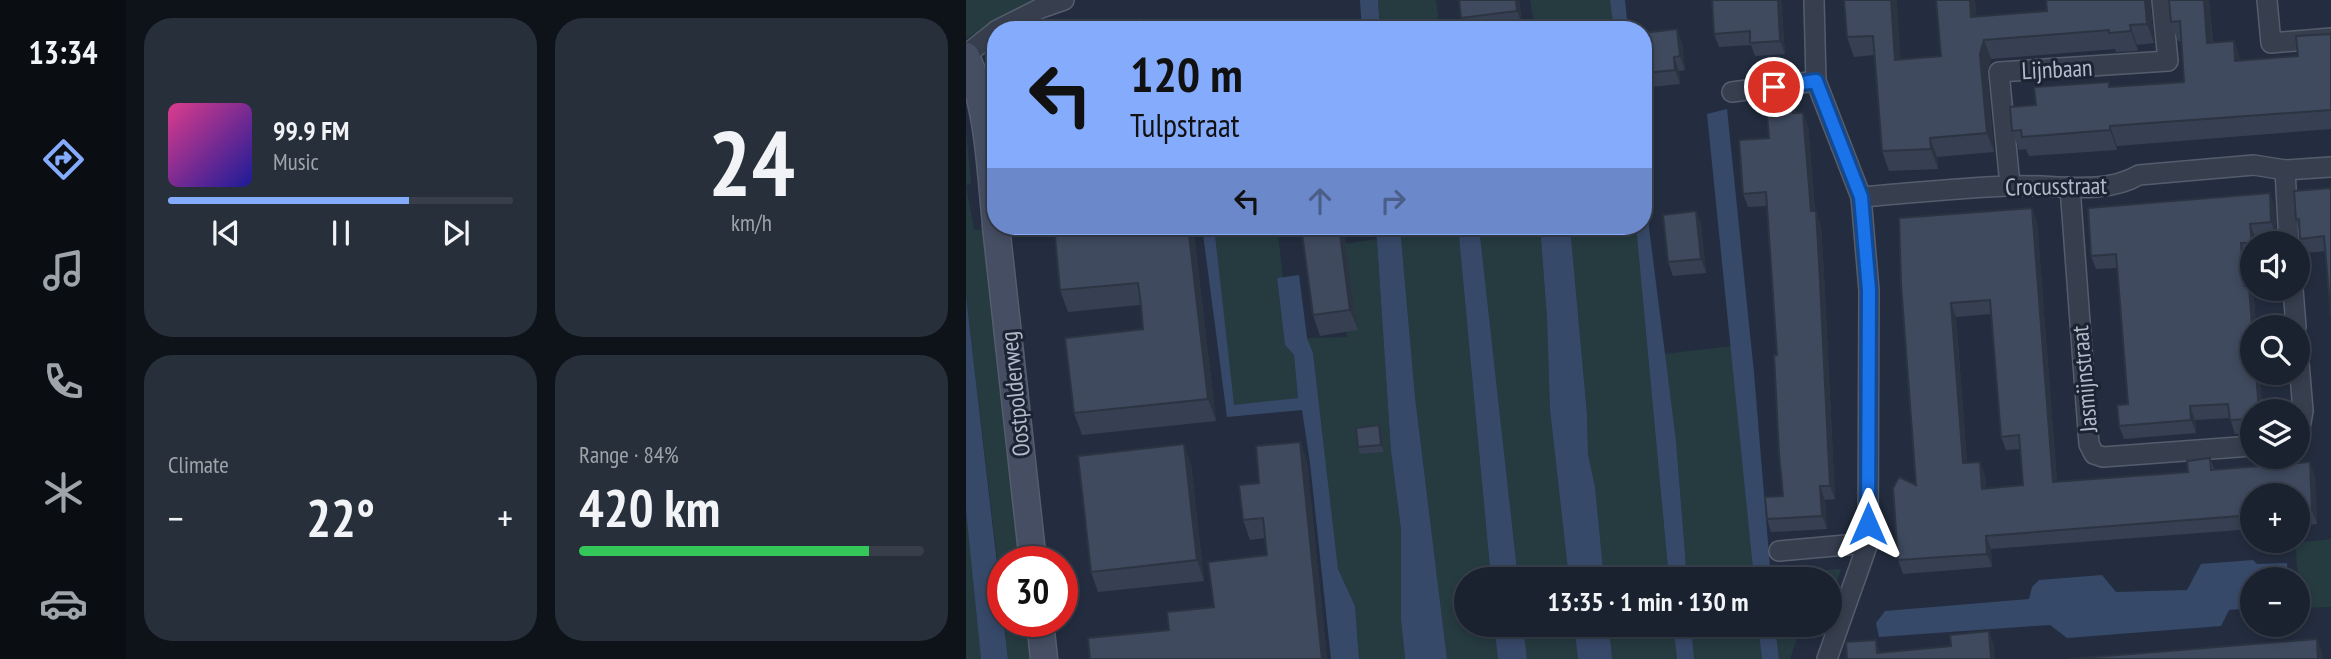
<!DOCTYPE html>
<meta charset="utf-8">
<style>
body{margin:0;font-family:"PT Sans Narrow",sans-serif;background:#272f3b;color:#f1f3f6;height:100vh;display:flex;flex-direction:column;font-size:26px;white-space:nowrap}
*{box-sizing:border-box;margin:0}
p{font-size:23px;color:#9fa4aa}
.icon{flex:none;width:38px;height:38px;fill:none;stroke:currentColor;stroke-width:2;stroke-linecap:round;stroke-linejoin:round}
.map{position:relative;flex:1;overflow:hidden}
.panel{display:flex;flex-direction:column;gap:18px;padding:18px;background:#0e131a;width:840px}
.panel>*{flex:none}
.hud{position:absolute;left:21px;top:21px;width:665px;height:214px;border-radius:28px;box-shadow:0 4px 10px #0003,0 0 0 2px #383f4b;background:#85abfd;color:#111;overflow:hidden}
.buttons{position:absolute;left:1274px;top:231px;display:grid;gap:14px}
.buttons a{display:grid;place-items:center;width:70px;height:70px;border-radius:50%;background:#1a222f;box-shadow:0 4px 10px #0003,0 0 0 2px #383f4b;font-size:35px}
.speed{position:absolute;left:21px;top:546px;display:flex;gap:14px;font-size:35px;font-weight:700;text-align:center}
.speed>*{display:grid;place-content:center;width:91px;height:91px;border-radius:50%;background:#1a222f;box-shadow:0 4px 10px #0003,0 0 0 2px #383f4b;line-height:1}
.speed .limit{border:10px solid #d22;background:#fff;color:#111}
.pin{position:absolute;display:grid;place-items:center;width:60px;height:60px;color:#fff;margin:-30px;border:4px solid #fff;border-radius:50%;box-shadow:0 2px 7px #0007}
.me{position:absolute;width:77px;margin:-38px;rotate:0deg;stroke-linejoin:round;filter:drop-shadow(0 0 5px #0008)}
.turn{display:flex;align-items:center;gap:24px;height:147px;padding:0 28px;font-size:32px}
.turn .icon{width:91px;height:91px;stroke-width:2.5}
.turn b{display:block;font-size:49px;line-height:60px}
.lanes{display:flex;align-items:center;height:66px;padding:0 28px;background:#0003;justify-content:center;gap:35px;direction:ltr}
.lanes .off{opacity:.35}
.big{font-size:52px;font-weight:600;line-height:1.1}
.panel .tile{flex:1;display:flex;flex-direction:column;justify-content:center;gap:10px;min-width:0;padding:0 24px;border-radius:28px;background:#272f3b}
.panel .dial{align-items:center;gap:0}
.dial b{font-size:91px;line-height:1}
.song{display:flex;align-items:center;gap:21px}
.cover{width:84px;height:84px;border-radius:10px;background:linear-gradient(135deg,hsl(330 70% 55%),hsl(240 70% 35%))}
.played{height:7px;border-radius:4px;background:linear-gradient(90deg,#85abfd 70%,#383f4b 70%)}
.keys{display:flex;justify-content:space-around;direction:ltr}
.heat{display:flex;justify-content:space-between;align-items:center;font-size:38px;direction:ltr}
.charge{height:10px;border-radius:5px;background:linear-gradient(90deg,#34c759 84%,#383f4b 0)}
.panel .tiles{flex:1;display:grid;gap:18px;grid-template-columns:repeat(2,1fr)}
.trip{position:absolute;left:488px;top:567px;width:388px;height:70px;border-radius:35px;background:#1a222f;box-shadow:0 4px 10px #0003,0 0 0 2px #383f4b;font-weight:600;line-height:70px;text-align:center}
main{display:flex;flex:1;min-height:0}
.menu{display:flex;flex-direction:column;width:126px;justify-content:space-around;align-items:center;background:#0a0e13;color:#9fa4aa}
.menu .icon{width:49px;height:49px}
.menu .active{color:#85abfd}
.menu b{font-size:32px;color:#f1f3f6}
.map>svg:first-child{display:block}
.green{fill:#253b40}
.water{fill:#374969}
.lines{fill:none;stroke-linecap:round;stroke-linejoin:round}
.street-casing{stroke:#555d6d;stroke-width:22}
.secondary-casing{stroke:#555d6d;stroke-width:29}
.street{stroke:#373f4f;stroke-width:19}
.secondary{stroke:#454e62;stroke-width:26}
.wall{fill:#364052;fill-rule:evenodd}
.shaded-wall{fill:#2c3442}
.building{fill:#3f4a5f;stroke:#2c3442;stroke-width:2;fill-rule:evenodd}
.route-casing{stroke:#114b97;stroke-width:18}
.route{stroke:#1a73e8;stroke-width:12}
.labels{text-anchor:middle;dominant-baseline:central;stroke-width:6;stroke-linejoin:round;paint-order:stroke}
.street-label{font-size:24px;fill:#b3baca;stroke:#1c2434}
</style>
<main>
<nav class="menu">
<b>13:34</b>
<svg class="icon active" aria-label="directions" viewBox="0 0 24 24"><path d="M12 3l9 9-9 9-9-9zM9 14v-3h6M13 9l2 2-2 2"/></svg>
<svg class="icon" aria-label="music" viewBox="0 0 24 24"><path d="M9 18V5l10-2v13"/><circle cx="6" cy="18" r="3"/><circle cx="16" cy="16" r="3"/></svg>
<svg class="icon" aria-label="phone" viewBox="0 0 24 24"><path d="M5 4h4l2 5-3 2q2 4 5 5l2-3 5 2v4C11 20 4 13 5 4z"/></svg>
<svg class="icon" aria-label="climate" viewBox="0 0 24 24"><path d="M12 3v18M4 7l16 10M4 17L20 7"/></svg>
<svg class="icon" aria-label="car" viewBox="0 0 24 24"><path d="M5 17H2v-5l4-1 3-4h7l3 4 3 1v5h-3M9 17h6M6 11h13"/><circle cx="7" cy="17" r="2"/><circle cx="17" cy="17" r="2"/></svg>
</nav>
<section class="panel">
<div class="tiles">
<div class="tile">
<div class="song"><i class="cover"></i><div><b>99.9 FM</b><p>Music</p></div></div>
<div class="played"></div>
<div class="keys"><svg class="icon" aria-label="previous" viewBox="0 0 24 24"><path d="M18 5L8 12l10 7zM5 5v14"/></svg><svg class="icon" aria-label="pause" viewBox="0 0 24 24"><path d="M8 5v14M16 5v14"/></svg><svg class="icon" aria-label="next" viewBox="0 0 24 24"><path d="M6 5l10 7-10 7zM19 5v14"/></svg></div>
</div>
<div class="tile dial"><b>24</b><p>km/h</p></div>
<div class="tile"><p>Climate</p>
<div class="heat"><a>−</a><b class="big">22°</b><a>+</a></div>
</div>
<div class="tile"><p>Range · 84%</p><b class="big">420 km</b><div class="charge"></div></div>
</div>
</section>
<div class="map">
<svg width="1365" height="659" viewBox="0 0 1365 659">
<rect width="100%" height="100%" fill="#232d3f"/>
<!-- green -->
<g class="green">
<path d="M0,0h72l-28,13 -44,26z"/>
<path d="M412,0h58l4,30h-60z"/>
<path d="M564,0h91l5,30h-91z"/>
<path d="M0,130l5,54 -5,1 8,45 11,-1 35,333h-17v47l-37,-313z"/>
<path d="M248,226h63l6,52 -6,1 8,66 9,10 4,43 -65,8z"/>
<path d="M434,226h58l33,353h-25v46h28l4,34h-51l-32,-262z"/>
<path d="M513,226h61l7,92 3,92 19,169h-51z"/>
<path d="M604,226h66l33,353h-65l-9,-92 -7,-33 -1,-40z"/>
<path d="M411,239l14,212 10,78v90l4,40h-46l-4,-53 -17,-37 -25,-216 -6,-15 40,-1 -9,-92z"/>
<path d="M765,346l23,233h-67l-11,-138 -12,-87z"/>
<path d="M0,511l15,148h-15z"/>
<path d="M1365,539v68l-30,1 -6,-65z"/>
<path d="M875,569l-6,18 -4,-1 -1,-7h-59l-1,-5z"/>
<path d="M38,621h23l3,38h-22z"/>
<path d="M557,625h51l4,34h-51z"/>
<path d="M643,625h64l4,34h-65z"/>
<path d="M725,625h67l4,34h-68z"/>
<path d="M809,625h27l-12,34h-11z"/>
</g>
<!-- water -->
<g class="water">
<path d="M394,0h18l2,30h-18z"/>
<path d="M644,0h15l3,30h-14z"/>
<path d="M761,109l27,264 17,206h-17l-47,-465z"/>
<path d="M677,180l33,261 11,138h-18l-33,-353h7z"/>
<path d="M236,226h12l20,179 64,-7 -4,-43 -9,-10 -8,-67 22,-3 8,63 6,15 25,216 17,37 4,53h-28l-21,-196 -8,-53 -75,7z"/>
<path d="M410,226h24l15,171 32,262h-42l-4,-40v-90l-10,-78z"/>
<path d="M492,226h21l39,353h-27z"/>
<path d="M574,226h30l17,188 1,40 7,33 9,92h-35l-19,-169 -3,-92z"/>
<path d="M0,296l42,363h-27l-15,-148z"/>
<path d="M1287,560l4,4 30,-1 1,16h-36v29l-23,2 -8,16 -154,12 -17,-13 -171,12 -3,-14 9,-12 144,-12 3,-12 7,-7 63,-5 14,17 71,-2 14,-26z"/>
<path d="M528,625h29l4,34h-29z"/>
<path d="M608,625h35l3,34h-34z"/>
<path d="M707,625h18l3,34h-17z"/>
<path d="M792,625h17l4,34h-17z"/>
</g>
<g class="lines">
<!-- street casing -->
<g class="street-casing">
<g id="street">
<path d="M848,0l2,81 45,116 8,93 -1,253 -41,116"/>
<path d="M1301,0l4,43 60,-5"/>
<path d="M31,30l44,-22 23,-8"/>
<path d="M0,55l30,-24"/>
<path d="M766,92l84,-11"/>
<path d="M1319,170l4,73"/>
<path d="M1044,185l-11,-113 169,-11 -6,-61"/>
<path d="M1104,187l19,257 5,10 9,3 149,-11"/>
<path d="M895,197c49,-4 97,-9 146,-11 43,-3 94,11 132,-11l115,-10 31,5 46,-3"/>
<path d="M1327,289l3,38"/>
<path d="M1332,350l5,61 -5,28"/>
<path d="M813,551l89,-8"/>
</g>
</g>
<!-- secondary casing -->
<g class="secondary-casing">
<g id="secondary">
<path d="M0,56c23,51 24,112 30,168"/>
<path d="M30,226l37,336"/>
<path d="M74,621l4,38"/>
</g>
</g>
<!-- street -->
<use href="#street" class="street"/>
<!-- secondary -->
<use href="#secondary" class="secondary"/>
</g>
<!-- wall -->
<g class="wall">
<path d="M493,0h60l3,24 -42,6h-14l-5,-12z"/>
<path d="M815,0l4,54 -30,2 -4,-11 -32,2 -5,-13z"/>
<path d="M878,0l57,60 40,-4 -5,-56h39l1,16 71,-5 103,-11 4,43 -17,2 1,6 -22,1 -1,-3 -124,10 -4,14 7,79 -57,5 1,12 -49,2 -7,-20 -8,-96 -20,2 -7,-20z"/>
<path d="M1203,0h40l4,42 28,18 57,-4 33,-22v95l-214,17v4l-88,6 -3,-7 -7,1 -7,-19 24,-26 75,-18 73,-5 -3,-41h-3l-7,-19z"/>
<path d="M716,43l3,27 -6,1 1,13 -29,3 -5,-14z"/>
<path d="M826,103l4,10 12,13 7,85 6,14 3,50 11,224 -10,1 2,29 -56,3 -4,-13 16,-23 -6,-141 -10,-149 -19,1 -5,-13 26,-56z"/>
<path d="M1365,188l-5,63 -21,2 -5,-14 -1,-9 -3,-10z"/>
<path d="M1309,207l1,29 -21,1 1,6h-4v14h-6l2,29 6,13 2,28h-4v46h8l2,38h-10v21l-17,2 -5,-16 -35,2 1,13 -72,6 -5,-13 9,-22 -11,-136 -21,1 -5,-13z"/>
<path d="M1066,208l5,14 20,260 131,-10 22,-14 4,11 101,7 2,48 -19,2v-31h-46v34l-261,20 1,18 -89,7 -5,-14 18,-75 -15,-201zM1025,314l10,123 5,13 14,-1 3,36 -37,3 -1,-12 -5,-14 -13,1 -11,-146z"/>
<path d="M730,211l5,14 5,48 -33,3 -5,-14z"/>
<path d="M88,226h139l23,195 -134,14 -8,-22 69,-84 -3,-24 -72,7 -8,-22z"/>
<path d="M377,226l15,104 -38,6 -7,-21z"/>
<path d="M413,425l3,8 2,19 -24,2 -2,-7z"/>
<path d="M334,442l7,20 20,197h-237l79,-29 45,-23 53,-52 -2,-17 -15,2 -7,-20 16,-37z"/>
<path d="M225,464l13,117 -106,11 -7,-20z"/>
</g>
<!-- shaded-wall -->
<g class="shaded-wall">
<path d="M550,0h3l3,24 -5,-13z"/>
<path d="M812,0h3l4,54 -5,-13z"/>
<path d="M925,0h6l5,79 -7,-19z"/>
<path d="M1004,0h5l3,36 -7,-19z"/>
<path d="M1179,0h5l4,43 -7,-19z"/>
<path d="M1238,0h5l5,62 -7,-19z"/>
<path d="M1164,25l7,20 1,6 -7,-20z"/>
<path d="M711,29l5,14 3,27 -5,-14z"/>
<path d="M1018,40l7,19 -4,14 7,79 -7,-19 -7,-79z"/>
<path d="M1268,41l7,19 -6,1z"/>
<path d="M708,57l5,14 1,13 -5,-14z"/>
<path d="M837,113l5,13 8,99 -5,-14z"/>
<path d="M1144,126l7,20v4l-7,-20z"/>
<path d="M964,138l7,19 1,12 -7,-20z"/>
<path d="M1304,193l5,14 1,29 -5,-14z"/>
<path d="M1066,208l5,14 21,274 -5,-14z"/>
<path d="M730,211l5,14 5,48 -5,-14z"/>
<path d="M850,211l5,14 3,50 11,224 -5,-13z"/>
<path d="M1284,224l5,13 1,6h-4v1z"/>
<path d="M222,226h5l23,195 -8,-22z"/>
<path d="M373,226h4l15,104 -8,-20z"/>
<path d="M1275,243l5,14 3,42 -5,-13z"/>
<path d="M1283,286l5,13 2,28h-4z"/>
<path d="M985,303l5,14 12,160 -5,-14z"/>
<path d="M1290,373h4l2,38h-3z"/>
<path d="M1224,406l5,14 1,13 -5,-13z"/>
<path d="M413,425l3,8 2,19 -3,-7z"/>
<path d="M334,442l7,20 20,197h-5z"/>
<path d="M218,444l7,20 13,117 -7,-21z"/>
<path d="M1014,462l5,14 2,27 -5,-14z"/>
<path d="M1344,462l5,14 2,48 -5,-14z"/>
<path d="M854,486l5,14 2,29 -5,-13z"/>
<path d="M1020,536l5,13 1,18 -5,-13z"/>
<path d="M1023,631l5,14 1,14h-4z"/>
<path d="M1351,639l5,13v7h-4z"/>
<path d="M910,640l4,13h-3z"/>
</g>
<!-- building -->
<g class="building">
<path d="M493,0h57l1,11 -56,7z"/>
<path d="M746,0h66l2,41 -30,2v-12l-36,3z"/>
<path d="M878,0h47l4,60 46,-4 -5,-56h34l1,17 76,-6 -1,-11h99l2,24 -17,1 1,6 -22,2v-3l-125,10 -4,14 7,79 -57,5 1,11 -49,2 -9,-115 -26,1z"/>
<path d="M1203,0h35l3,43 27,-2 1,20 63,-5 -2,-20 35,-2v76l-221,16v4l-88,7 -1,-7 -9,1 -2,-24 26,-2 -2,-18 75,-5v5l75,-5 -4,-61 -9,1z"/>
<path d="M175,19l2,3 8,-1 1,9h-32v-6z"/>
<path d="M711,29l3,27 -6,1 1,13 -29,3 -3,-24v-16z"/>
<path d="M826,103l1,10h10l8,98h5l3,51 11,224h-10l2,30 -55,3 -2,-22 18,-1 -4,-43 -5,-98h3l-11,-163 -23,2 -4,-54 30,-2 -3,-33z"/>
<path d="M1365,188v130l-7,-82 -24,3 -1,-20 -3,1 -2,-29z"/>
<path d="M1304,193l1,29 -21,2 2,19h-11l3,43h5l3,41v46h4l3,38h-7v8l-22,1 -2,-16 -38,2 1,14 -72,6 -2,-21 11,-1 -12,-150 -25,2 -3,-48z"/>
<path d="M1066,208l21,274 135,-10 -1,-11 23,-3 1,12 99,-8 2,48 -14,1v-16h-46v20l-266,21 1,18 -89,6 -5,-72 6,-11 17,8 -15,-201 -2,-66zM1024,300l11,137 18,-2 4,50 -41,4 -2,-27 -17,1 -12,-160z"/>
<path d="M730,211l5,48 -33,3 -5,-47z"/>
<path d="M88,226h134l20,173 -134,14 -9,-75 78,-9 -2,-23 -3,-23 -78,7z"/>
<path d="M335,226h38l11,84 -37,5z"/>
<path d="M413,425l2,20 -23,2 -2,-19z"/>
<path d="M334,442l22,217h-232l-2,-21 81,-8 -2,-18 47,-5 -6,-45 59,-7 -4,-37 -20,2 -4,-35 20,-2 -3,-37z"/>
<path d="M218,444l13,116 -106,12 -13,-116z"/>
<path d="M1023,631l2,28h-144l-1,-17 30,-2 1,13 74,-7 -1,-11z"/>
<path d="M1351,639l1,20h-249z"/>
</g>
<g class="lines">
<!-- route casing -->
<g class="route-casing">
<path id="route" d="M808,87l42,-6 45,116 8,93 -1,234"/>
</g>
<!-- route -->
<use href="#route" class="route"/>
</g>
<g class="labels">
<!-- street labels -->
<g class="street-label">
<text transform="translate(1091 69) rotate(-3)">Lijnbaan</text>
<text transform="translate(1090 186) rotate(-1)">Crocusstraat</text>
<text transform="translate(1118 379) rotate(-95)">Jasmijnstraat</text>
<text transform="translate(49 394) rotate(-96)">Oostpolderweg</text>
</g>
</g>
</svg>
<div class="buttons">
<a><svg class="icon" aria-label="sound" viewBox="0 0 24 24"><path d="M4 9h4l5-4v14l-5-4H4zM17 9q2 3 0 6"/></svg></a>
<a><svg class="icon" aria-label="search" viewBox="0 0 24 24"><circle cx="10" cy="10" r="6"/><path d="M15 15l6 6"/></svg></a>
<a><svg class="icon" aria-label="layers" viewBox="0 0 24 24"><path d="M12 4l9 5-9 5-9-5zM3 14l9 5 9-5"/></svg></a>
<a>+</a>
<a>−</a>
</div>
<div class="speed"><div class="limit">30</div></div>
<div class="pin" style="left:808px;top:87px;background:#d93025"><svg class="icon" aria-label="arrive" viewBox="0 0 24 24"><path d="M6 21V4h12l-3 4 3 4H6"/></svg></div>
<svg class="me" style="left:902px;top:524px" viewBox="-20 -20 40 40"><path d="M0-17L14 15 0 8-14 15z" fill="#1a73e8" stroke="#fff" stroke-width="4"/></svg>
<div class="trip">13:35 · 1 min · 130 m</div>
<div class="hud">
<div class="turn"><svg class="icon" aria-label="left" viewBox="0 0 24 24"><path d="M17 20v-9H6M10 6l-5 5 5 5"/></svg><div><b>120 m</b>Tulpstraat</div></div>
<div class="lanes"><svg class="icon" aria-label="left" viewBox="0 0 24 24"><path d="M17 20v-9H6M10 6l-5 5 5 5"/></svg><svg class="icon off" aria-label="ahead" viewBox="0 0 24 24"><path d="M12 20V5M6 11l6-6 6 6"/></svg><svg class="icon off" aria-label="right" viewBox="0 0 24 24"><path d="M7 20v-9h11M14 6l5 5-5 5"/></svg></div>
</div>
</div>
</main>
